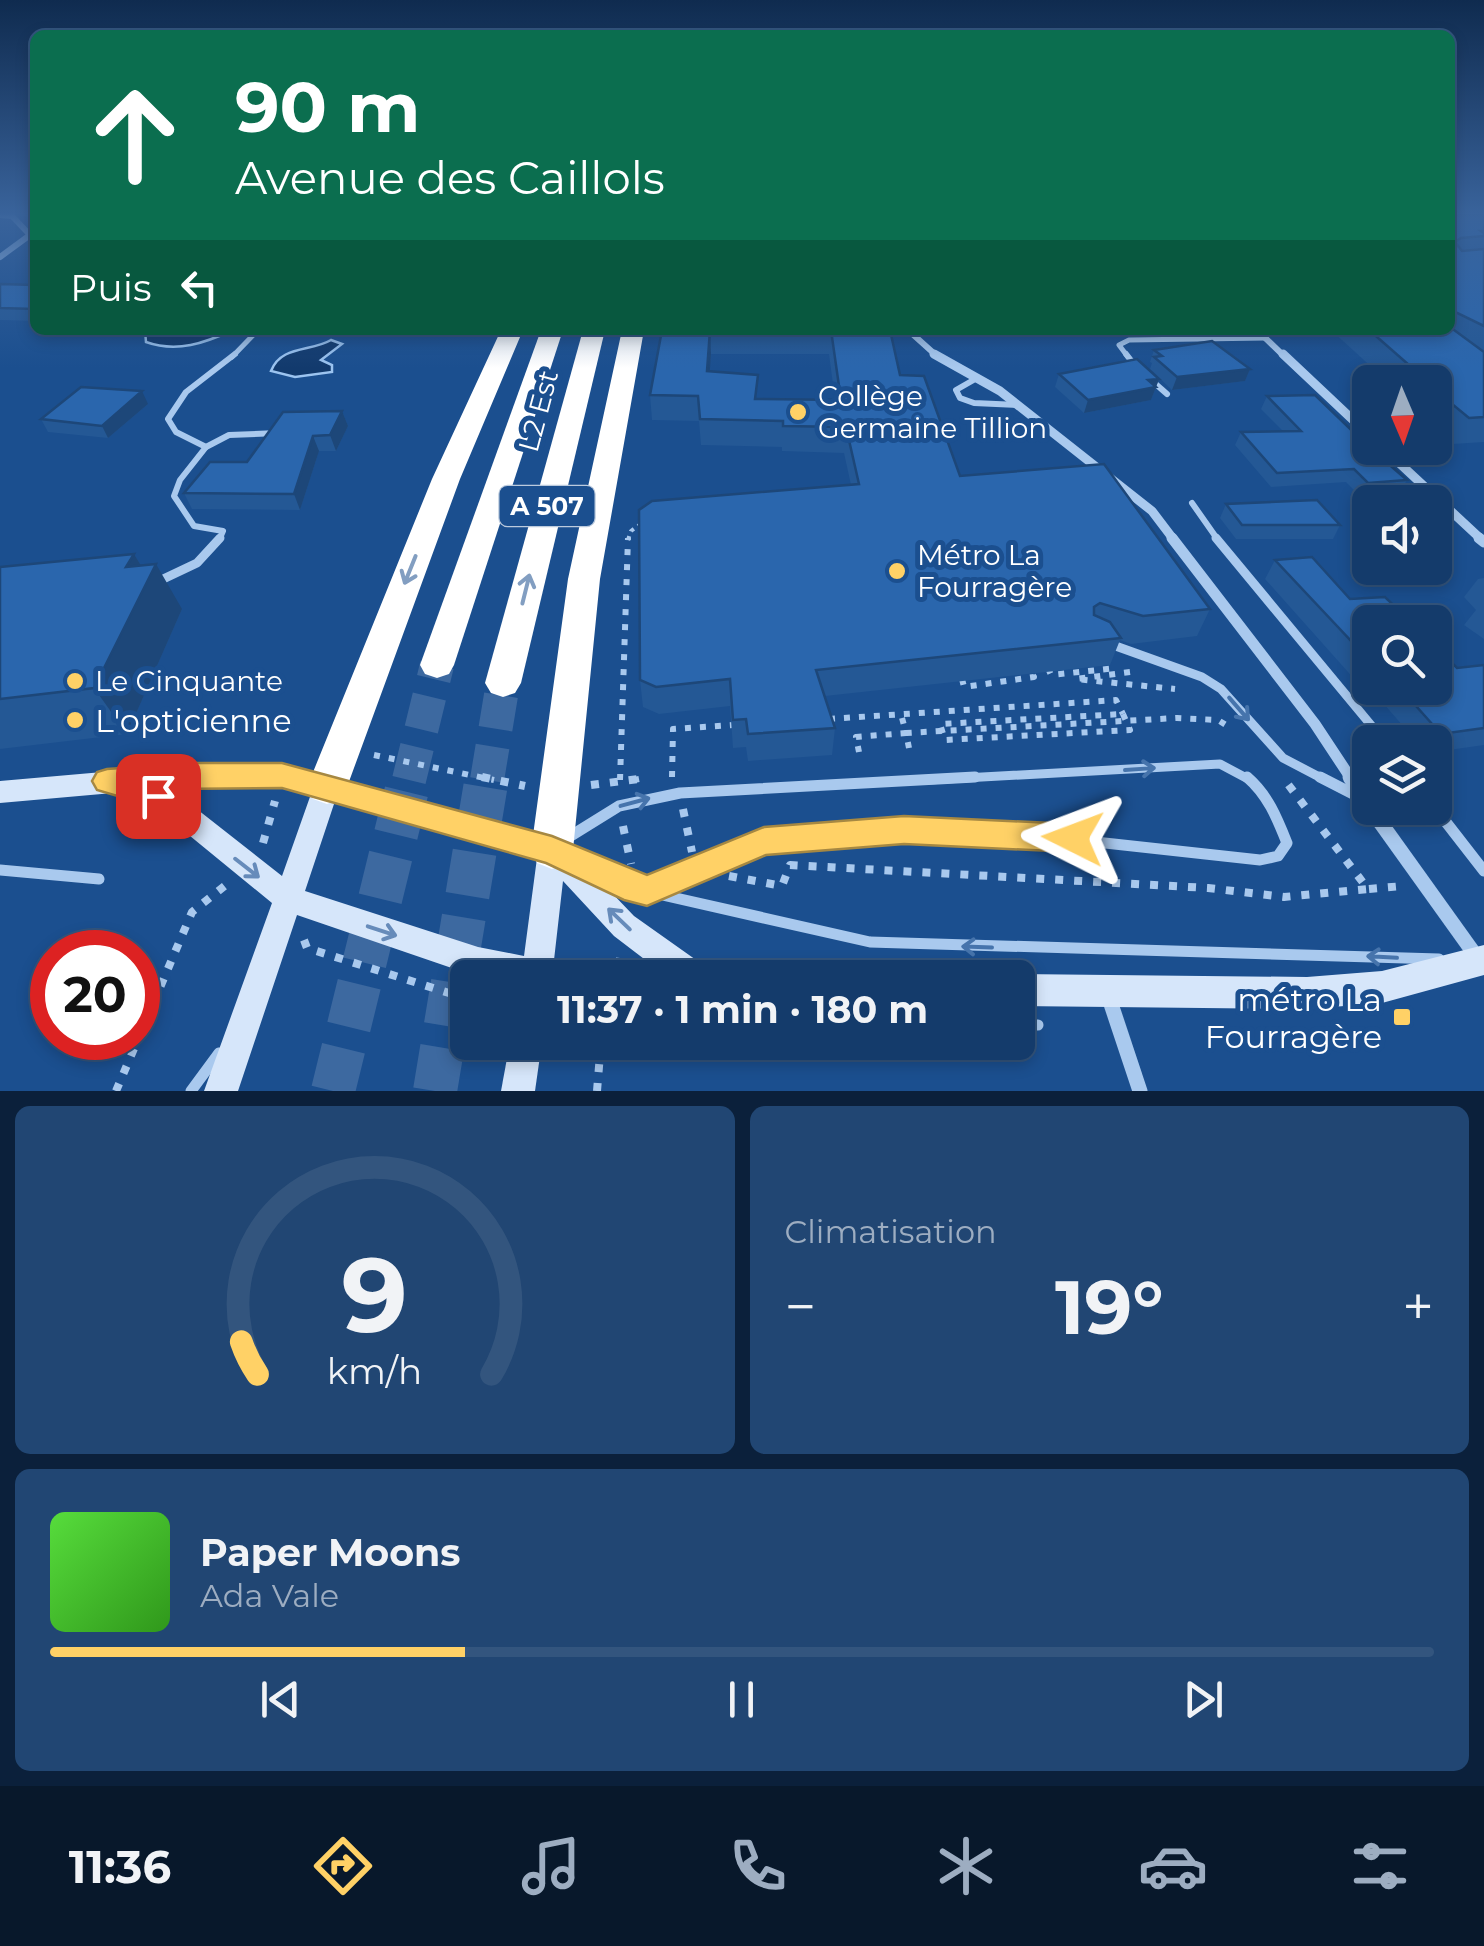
<!DOCTYPE html>
<html lang="fr">
<meta charset="utf-8">
<style>
body{margin:0;font-family:Montserrat,sans-serif;background:#214673;color:#f1f3f6;height:100vh;display:flex;flex-direction:column;font-size:38px;white-space:nowrap}
*{box-sizing:border-box;margin:0}
p{font-size:32px;color:#9dadc1}
.icon{flex:none;width:55px;height:55px;fill:none;stroke:currentColor;stroke-width:2;stroke-linecap:round;stroke-linejoin:round}
.map{position:relative;height:1091px;overflow:hidden}
.drawer{display:flex;flex-direction:column;gap:15px;padding:15px;background:#0b203b;flex:1}
.drawer>*{flex:none}
.hud{position:absolute;left:30px;top:30px;width:1425px;height:305px;border-radius:15px;box-shadow:0 5px 15px #0003,0 0 0 2px #33557e;background:#0b6e4f;color:#fff;overflow:hidden}
.needle{width:65px;rotate:178deg}
.fabs{position:absolute;left:1352px;top:365px;display:grid;gap:20px}
.fabs a{display:grid;place-items:center;width:100px;height:100px;border-radius:15px;background:#143b6b;box-shadow:0 5px 15px #0003,0 0 0 2px #33557e;font-size:50px}
.speed{position:absolute;left:30px;top:930px;display:flex;gap:20px;font-size:50px;font-weight:700;text-align:center}
.speed>*{display:grid;place-content:center;width:130px;height:130px;border-radius:50%;background:#143b6b;box-shadow:0 5px 15px #0003,0 0 0 2px #33557e;line-height:1}
.speed .limit{border:15px solid #d22;background:#fff;color:#111}
.pin{position:absolute;display:grid;place-items:center;width:85px;height:85px;color:#fff;margin:-42px;border-radius:20px;box-shadow:0 5px 15px #0006}
.me{position:absolute;width:110px;margin:-55px;rotate:273deg;stroke-linejoin:round;filter:drop-shadow(0 0 8px #0008)}
.turn{display:flex;align-items:center;gap:35px;height:210px;padding:0 40px;font-size:45px}
.turn .icon{width:130px;height:130px;stroke-width:2.5}
.turn b{display:block;font-size:70px;line-height:85px}
.then{display:flex;align-items:center;height:95px;padding:0 40px;background:#0003;gap:20px;font-size:38px}
.big{font-size:75px;font-weight:700;line-height:1.1}
.drawer .tile{flex:1;display:flex;flex-direction:column;justify-content:center;gap:15px;min-width:0;padding:0 35px;border-radius:15px;background:#214673}
.drawer .dial{align-items:center;gap:0}
.dial svg{height:260px;overflow:visible;fill:none;stroke:#33557e;stroke-width:7;stroke-linecap:round;text-anchor:middle}
.dial text{fill:#f1f3f6;stroke:none}
.song{display:flex;align-items:center;gap:30px}
.cover{width:120px;height:120px;border-radius:15px;background:linear-gradient(135deg,hsl(110 70% 55%),hsl(110 70% 35%))}
.played{height:10px;border-radius:5px;background:linear-gradient(90deg,#ffd166 30%,#33557e 30%)}
.keys{display:flex;justify-content:space-around;direction:ltr}
.heat{display:flex;justify-content:space-between;align-items:center;font-size:55px;direction:ltr}
.drawer .tiles{flex:1;display:grid;gap:15px;grid-template-columns:1fr 1fr}
.tile:last-child{grid-column:span 2}
.trip{position:absolute;left:450px;top:960px;width:585px;height:100px;border-radius:15px;background:#143b6b;box-shadow:0 5px 15px #0003,0 0 0 2px #33557e;font-weight:700;line-height:100px;text-align:center}
.tabs{display:flex;height:160px;justify-content:space-around;align-items:center;background:#08182b;color:#9dadc1}
.tabs .icon{width:70px;height:70px}
.tabs .current{color:#ffd166}
.tabs b{font-size:45px;color:#f1f3f6}
.map>svg:first-child{display:block}
.water{fill:#123a6d;stroke:#9cc4f0;stroke-width:2.5}
.lines{fill:none;stroke-linecap:round;stroke-linejoin:round}
.highway-tunnel-far1{stroke:#3d69a0;stroke-width:34;stroke-dasharray:34 18;stroke-linecap:butt}
.highway-tunnel{stroke:#3d69a0;stroke-width:44;stroke-dasharray:44 22;stroke-linecap:butt}
.path-far2{stroke:#a9c9ee;stroke-width:4;stroke-dasharray:4 5;stroke-linecap:butt}
.path-far1{stroke:#a9c9ee;stroke-width:6;stroke-dasharray:6 9;stroke-linecap:butt}
.path{stroke:#a9c9ee;stroke-width:8;stroke-dasharray:8 11;stroke-linecap:butt}
.lane-far3{stroke:#a9c9ee;stroke-width:5}
.lane-far2{stroke:#a9c9ee;stroke-width:6}
.lane-far1{stroke:#a9c9ee;stroke-width:9}
.lane{stroke:#a9c9ee;stroke-width:11}
.street-far3{stroke:#a9c9ee;stroke-width:6}
.street-far2{stroke:#a9c9ee;stroke-width:9}
.street-far1{stroke:#a9c9ee;stroke-width:11}
.street{stroke:#a9c9ee;stroke-width:15}
.secondary{fill:#d6e6fa;fill-rule:evenodd}
.highway{fill:#fff;fill-rule:evenodd}
.wall{fill:#245895;fill-rule:evenodd}
.shaded-wall{fill:#1d4779}
.building{fill:#2a66ad;stroke:#1d4779;stroke-width:2.5;fill-rule:evenodd}
.oneway{stroke:#829ec1}
.oneway2{stroke:#4674ac}
.oneway3{stroke:#668bba}
.route{fill:#ffd166;stroke:#a68842;stroke-width:2.5}
.poi-dot{fill:#ffd166;stroke:#1b4f8f;stroke-width:4}
.labels{text-anchor:middle;dominant-baseline:central;stroke-width:10;stroke-linejoin:round;paint-order:stroke}
.shield{fill:#1b4f8f;stroke:#bbcadd;stroke-width:2.5}
.shield-label{font-size:25px;font-weight:bold;fill:#fff}
.poi-label{font-size:28px;fill:#fff;stroke:#1b4f8f;text-anchor:start}
.street-label{font-size:28px;fill:#fff;stroke:#1b4f8f}
.near-poi-label{font-size:32px;fill:#fff;stroke:#1b4f8f;text-anchor:start}
</style>
<div class="map">
<svg width="1484" height="1091" viewBox="0 0 1484 1091">
<rect width="100%" height="100%" fill="#1b4f8f"/>
<!-- water -->
<g class="water">
<path d="M145,330h88c-28,13 -56,23 -87,12z"/>
<path d="M331,340l11,4 -21,16 11,5v7l-37,5 -24,-6c10,-26 40,-19 60,-31z"/>
</g>
<g class="lines">
<!-- highway-tunnel-far1 -->
<g class="highway-tunnel-far1">
<path d="M409,780l28,-115"/>
<path d="M487,780l16,-97"/>
</g>
<!-- highway-tunnel -->
<g class="highway-tunnel">
<path d="M333,1091l77,-314"/>
<path d="M435,1091l52,-314"/>
</g>
<!-- path-far2 -->
<path class="path-far2" d="M628,540l3,-9 11,-8"/>
<!-- path-far1 -->
<g class="path-far1">
<path d="M1048,668l3,7 66,-7"/>
<path d="M1130,672l-54,7 99,10"/>
<path d="M962,679l2,8 70,-10 -2,-3"/>
<path d="M1123,714l7,16 -185,10 -5,-16z"/>
<path d="M829,719l287,-19 7,14"/>
<path d="M909,748l-3,-15 271,-15 41,2 8,5"/>
<path d="M859,752l-3,-15 50,-4 -5,-19"/>
<path d="M374,755l120,25"/>
<path d="M672,777l1,-48 60,-4"/>
<path d="M620,780l8,-242"/>
<path d="M634,780l5,-1"/>
</g>
<!-- path -->
<g class="path">
<path d="M482,777l43,9"/>
<path d="M591,785l48,-6"/>
<path d="M683,809l9,43"/>
<path d="M623,826l8,38"/>
<path d="M263,843l12,-42"/>
<path d="M729,876l53,10 8,-21 418,23 76,9 84,-8 -84,-110"/>
<path d="M1369,889l34,-3"/>
<path d="M304,940l3,8 161,51"/>
<path d="M618,978l2,-20"/>
<path d="M551,1050h47"/>
<path d="M116,1091l76,-179 35,-28"/>
<path d="M597,1091l4,-49"/>
</g>
<!-- lane-far3 -->
<g class="lane-far3">
<path d="M232,357l26,-27"/>
<path d="M1128,357l-9,-12 10,-5 137,-2"/>
</g>
<!-- lane-far2 -->
<g class="lane-far2">
<path d="M1126,354l10,13"/>
<path d="M977,378l-21,12 4,8 14,5 44,2"/>
<path d="M1150,379l17,15"/>
<path d="M206,447l23,-12 49,-2"/>
<path d="M1192,503l26,37"/>
<path d="M219,540l4,-9 -29,-5 -20,-30 6,-16 26,-33 -30,-15 -8,-13 18,-27 49,-38"/>
</g>
<!-- lane-far1 -->
<g class="lane-far1">
<path d="M1216,538l169,204"/>
<path d="M159,581l38,-18 23,-25"/>
<path d="M1110,644l92,33 19,12 62,69 42,22"/>
<path d="M928,780l292,-16 30,16"/>
</g>
<!-- lane -->
<g class="lane">
<path d="M1320,777l41,21"/>
<path d="M1435,808l49,63"/>
<path d="M569,837l50,-31 61,-13 295,-16"/>
<path d="M580,863l56,26 234,53 569,17"/>
<path d="M0,870l99,9"/>
<path d="M647,891l105,-46 75,-12 61,-4 125,4 247,27 18,-4 9,-13c-10,-25 -19,-48 -40,-66"/>
<path d="M1018,1025h20"/>
<path d="M191,1091l28,-38"/>
</g>
<!-- street-far3 -->
<g class="street-far3">
<path d="M0,215l12,1 18,19 -30,22"/>
<path d="M908,330l30,27"/>
<path d="M1257,330l28,27"/>
</g>
<!-- street-far2 -->
<g class="street-far2">
<path d="M934,354l66,37 152,120 22,29"/>
<path d="M1283,354l87,82"/>
<path d="M1383,448l99,92"/>
</g>
<!-- street-far1 -->
<g class="street-far1">
<path d="M1172,538l143,186 37,56"/>
<path d="M1479,538l5,4"/>
</g>
<!-- street -->
<g class="street">
<path d="M1350,777l20,30"/>
<path d="M1370,808l106,148"/>
<path d="M1109,998l31,93"/>
</g>
<!-- secondary -->
<g class="secondary">
<path d="M194,764l87,1 281,76 72,75 72,51 4,11h-41l-55,-42 -51,-55 -9,79 31,3 11,4 4,11 -122,-1 -181,-62 -59,176h-34l68,-188 -121,-99 -38,-11 -113,10v-22zM194,786l87,1 30,7 -29,82 -112,-88zM335,801l202,57 -13,98 -46,-9 -173,-56z"/>
<path d="M1484,945v30l-102,28 -75,6 -289,-3v-28h-8l8,-4 289,3 75,-6z"/>
<path d="M510,1042h32l-7,49h-34z"/>
</g>
<!-- highway -->
<g class="highway">
<path d="M501,330h22l-63,149 -113,308 -6,12 -14,5 -14,-5 -6,-12 125,-308z"/>
<path d="M541,330h22l-109,335 -5,9 -12,4 -12,-4 -5,-9z"/>
<path d="M583,330h22l-84,353 -6,10 -12,4 -12,-4 -6,-10z"/>
<path d="M622,330h22l-44,249 -27,271 -6,13 -15,6 -15,-6 -6,-13 37,-271z"/>
</g>
</g>
<!-- wall -->
<g class="wall">
<path d="M23,215h12v6z"/>
<path d="M1450,215h34v227l-31,2 -18,-16v-46h-47l-57,-52h119z"/>
<path d="M0,284l35,1v36l-35,-1z"/>
<path d="M662,330h228l10,45 60,101 250,133 -13,27 -66,8 -11,-4 -10,25 -285,31 10,32 -3,27 -84,6 -2,-14 -13,1 -3,-42 -71,8 -16,-7 -3,-27 211,-195 -7,-32 -62,-2v-4l-81,-2 -2,-24 -47,-1 -2,-25zM711,354h118l6,46 -77,-1 -49,-27z"/>
<path d="M1170,330h64l-1,2 -60,1z"/>
<path d="M1154,350l96,19 -5,12 -73,9 -22,-21 2,-6 -2,-1z"/>
<path d="M1059,374l100,5 -8,21 -67,13 -29,-26z"/>
<path d="M1267,396l140,84 -8,14 -38,3 -15,-15 -75,5 -36,-42 6,-13 42,-1 -22,-22z"/>
<path d="M148,404l-40,34 -60,-6 -7,-13z"/>
<path d="M342,411l6,15 -12,25h-17l-19,59 -108,-1 -8,-16 63,-31z"/>
<path d="M1226,504l114,21 -7,14h-97l-16,-21z"/>
<path d="M134,554l7,12 41,43 -55,125 -127,15v-182z"/>
<path d="M1275,560l95,62v65l-7,-8 -7,2 -91,-102z"/>
<path d="M1484,578v61l-20,-14 12,-15 -12,-13 14,-18z"/>
<path d="M1484,665v80l-49,7v-10h-18l-47,-54h65l22,-20z"/>
</g>
<!-- shaded-wall -->
<g class="shaded-wall">
<path d="M710,330l1,24 -3,42 -1,-25z"/>
<path d="M1250,369l-5,12 -73,9 5,-13z"/>
<path d="M1159,379l-8,21 -67,13 4,-13 60,-20z"/>
<path d="M142,391l6,13 -40,34 -6,-12z"/>
<path d="M342,411l6,15 -12,25 -6,-16z"/>
<path d="M313,436l6,15 -19,59 -6,-16z"/>
<path d="M134,554l15,25 7,-15 26,45 -55,125 -33,-46 32,-121z"/>
<path d="M1370,661v8l-7,10 -7,2z"/>
</g>
<!-- building -->
<g class="building">
<path d="M1450,215h34v16h-3l3,2v3l-23,2 -6,4 7,9 22,-2v77l-33,-16 -1,2z"/>
<path d="M0,284l35,1v24l-35,-1z"/>
<path d="M1450,327l34,25v65l-15,1 -34,-28v-8h-10l-21,-17h5l-40,-35h81z"/>
<path d="M662,330h228l10,45 24,1 36,100 144,-12 106,145 -67,7 -43,-13 -6,4v8l16,7 11,16 -305,32 19,58 -87,6 -2,-15 -13,1 -3,-41 -74,8 -16,-7 -1,-170 13,-9 207,-17 -13,-57 -63,-1v-5l-83,-2 -2,-23 -48,-1zM710,330h121l10,70 -86,-1 3,-24 -51,-4z"/>
<path d="M1212,341l38,28 -73,8 -23,-20 8,-1 -8,-6z"/>
<path d="M1137,359l22,20 -11,1 8,7 -68,13 -29,-26z"/>
<path d="M81,387l61,4 -40,35 -61,-7z"/>
<path d="M1315,395l55,53 37,32 -39,3 -14,-14 -77,4 -36,-41 60,-1 -34,-35z"/>
<path d="M342,411l-12,24 -17,1 -19,58 -110,-1 26,-31h37l36,-50z"/>
<path d="M1317,500l23,25h-98l-16,-21z"/>
<path d="M134,554l-8,13 30,-3 -62,124 -94,11v-132z"/>
<path d="M1312,557l38,42 35,-2 26,25h-41v39l-95,-101z"/>
<path d="M1435,646l22,22 27,-3v63l-43,6 -41,-46h35z"/>
</g>
<!-- one-way arrows -->
<defs><path id="oneway-shaft" d="M-6 0H5M1.5-3L5.5 0L1.5 3" fill="none" stroke-width="1.6" stroke-linecap="round" stroke-linejoin="round" transform="scale(2.5)"/></defs>
<g class="oneway">
<use href="#oneway-shaft" transform="translate(410 570) rotate(112)"/>
<use href="#oneway-shaft" transform="translate(526 589) rotate(-76)"/>
</g>
<g class="oneway2">
<use href="#oneway-shaft" transform="translate(1239 709) rotate(49)"/>
<use href="#oneway-shaft" transform="translate(1140 769) rotate(-4)"/>
<use href="#oneway-shaft" transform="translate(635 802) rotate(-15)"/>
<use href="#oneway-shaft" transform="translate(977 947) rotate(-178)"/>
<use href="#oneway-shaft" transform="translate(1382 957) rotate(-177)"/>
</g>
<g class="oneway3">
<use href="#oneway-shaft" transform="translate(247 868) rotate(38)"/>
<use href="#oneway-shaft" transform="translate(619 919) rotate(-136)"/>
<use href="#oneway-shaft" transform="translate(382 931) rotate(18)"/>
</g>
<!-- sky -->
<linearGradient id="sky" x2="0" y2="1"><stop stop-color="#0f2b4f"/><stop offset="0.58" stop-color="#39639b"/><stop offset="1" stop-color="#39639b" stop-opacity="0"/></linearGradient>
<rect width="1484" height="368" fill="url(#sky)"/>
<!-- route -->
<path class="route" d="M194,763h88l270,73 95,39 117,-48 140,-11 169,8 11,4 5,10 -5,10 -11,4 -169,-8 -138,11 -119,51 -23,-6 -78,-37 -264,-75 -111,1 2,7 -4,9 -11,3 -61,-18 -5,-9 5,-9 10,-3z"/>
<!-- markers -->
<g class="poi-dot">
<circle cx="798" cy="412" r="10"/>
<circle cx="897" cy="571" r="10"/>
<circle cx="75" cy="681" r="10"/>
<circle cx="75" cy="720" r="10"/>
<rect x="1392" y="1007" width="20" height="20" rx="5"/>
</g>
<g class="labels">
<!-- shield labels -->
<rect class="shield" x="499.5" y="486" width="95" height="40" rx="8"/>
<g class="shield-label">
<text x="547" y="506">A 507</text>
</g>
<!-- poi labels -->
<g class="poi-label">
<text x="818" y="396">Collège<tspan x="818" dy="32">Germaine Tillion</tspan></text>
<text x="917" y="555">Métro La<tspan x="917" dy="32">Fourragère</tspan></text>
<text x="95" y="681">Le Cinquante</text>
</g>
<!-- street labels -->
<g class="street-label">
<text transform="translate(538 411) rotate(-75)">L2 Est</text>
</g>
<!-- near-poi labels -->
<g class="near-poi-label">
<text x="95" y="720">L'opticienne</text>
<text x="1382" y="999" text-anchor="end">métro La<tspan x="1382" dy="37">Fourragère</tspan></text>
</g>
</g>
</svg>
<div class="fabs">
<a><svg class="needle" viewBox="-14 -14 28 28"><path d="M0-13l5 13h-10z" fill="#e53935"/><path d="M0 13l5-13h-10z" fill="#9dadc1"/></svg></a>
<a><svg class="icon" aria-label="sound" viewBox="0 0 24 24"><path d="M4 9h4l5-4v14l-5-4H4zM17 9q2 3 0 6"/></svg></a>
<a><svg class="icon" aria-label="search" viewBox="0 0 24 24"><circle cx="10" cy="10" r="6"/><path d="M15 15l6 6"/></svg></a>
<a><svg class="icon" aria-label="layers" viewBox="0 0 24 24"><path d="M12 4l9 5-9 5-9-5zM3 14l9 5 9-5"/></svg></a>
</div>
<div class="speed"><div class="limit">20</div></div>
<div class="pin" style="left:158px;top:796px;background:#d93025"><svg class="icon" aria-label="arrive" viewBox="0 0 24 24"><path d="M6 21V4h12l-3 4 3 4H6"/></svg></div>
<svg class="me" style="left:1073px;top:838px" viewBox="-20 -20 40 40"><path d="M0-17L14 15 0 8-14 15z" fill="#ffd166" stroke="#fff" stroke-width="4"/></svg>
<div class="trip">11:37 · 1 min · 180 m</div>
<div class="hud">
<div class="turn"><svg class="icon" aria-label="ahead" viewBox="0 0 24 24"><path d="M12 20V5M6 11l6-6 6 6"/></svg><div><b>90 m</b>Avenue des Caillols</div></div>
<div class="then">Puis<svg class="icon" aria-label="left" viewBox="0 0 24 24"><path d="M17 20v-9H6M10 6l-5 5 5 5"/></svg></div>
</div>
</div>
<section class="drawer">
<div class="tiles">
<div class="tile dial"><svg viewBox="0 0 100 80">
<path d="M14 69A42 42 0 1 1 86 69"/>
<path d="M14 69A42 42 0 0 1 9 59" stroke="#ffd166"/>
<text x="50" y="56" font-size="32" font-weight="700">9</text>
<text x="50" y="72" font-size="11">km/h</text>
</svg></div>
<div class="tile"><p>Climatisation</p>
<div class="heat"><a>−</a><b class="big">19°</b><a>+</a></div>
</div>
<div class="tile">
<div class="song"><i class="cover"></i><div><b>Paper Moons</b><p>Ada Vale</p></div></div>
<div class="played"></div>
<div class="keys"><svg class="icon" aria-label="previous" viewBox="0 0 24 24"><path d="M18 5L8 12l10 7zM5 5v14"/></svg><svg class="icon" aria-label="pause" viewBox="0 0 24 24"><path d="M8 5v14M16 5v14"/></svg><svg class="icon" aria-label="next" viewBox="0 0 24 24"><path d="M6 5l10 7-10 7zM19 5v14"/></svg></div>
</div>
</div>
</section>
<nav class="tabs">
<b>11:36</b>
<svg class="icon current" aria-label="directions" viewBox="0 0 24 24"><path d="M12 3l9 9-9 9-9-9zM9 14v-3h6M13 9l2 2-2 2"/></svg>
<svg class="icon" aria-label="music" viewBox="0 0 24 24"><path d="M9 18V5l10-2v13"/><circle cx="6" cy="18" r="3"/><circle cx="16" cy="16" r="3"/></svg>
<svg class="icon" aria-label="phone" viewBox="0 0 24 24"><path d="M5 4h4l2 5-3 2q2 4 5 5l2-3 5 2v4C11 20 4 13 5 4z"/></svg>
<svg class="icon" aria-label="climate" viewBox="0 0 24 24"><path d="M12 3v18M4 7l16 10M4 17L20 7"/></svg>
<svg class="icon" aria-label="car" viewBox="0 0 24 24"><path d="M5 17H2v-5l4-1 3-4h7l3 4 3 1v5h-3M9 17h6M6 11h13"/><circle cx="7" cy="17" r="2"/><circle cx="17" cy="17" r="2"/></svg>
<svg class="icon" aria-label="filters" viewBox="0 0 24 24"><path d="M4 7h16M4 17h16"/><circle cx="9" cy="7" r="2"/><circle cx="15" cy="17" r="2"/></svg>
</nav>
